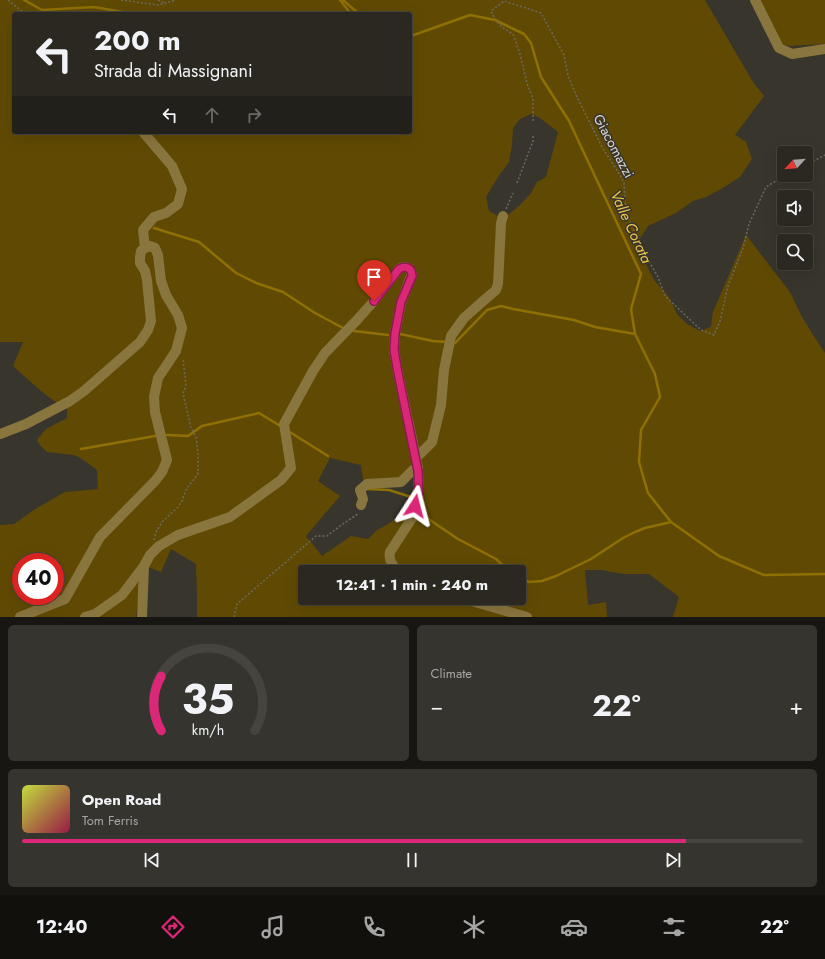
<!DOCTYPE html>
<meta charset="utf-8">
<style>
body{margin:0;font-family:Jost,sans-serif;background:#36342e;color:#f1f3f6;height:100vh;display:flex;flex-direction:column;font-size:15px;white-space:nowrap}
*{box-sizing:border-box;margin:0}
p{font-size:13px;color:#a5a6a5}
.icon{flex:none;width:22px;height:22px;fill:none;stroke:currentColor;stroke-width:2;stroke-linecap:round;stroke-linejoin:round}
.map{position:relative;height:617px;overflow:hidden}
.sheet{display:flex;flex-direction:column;gap:8px;padding:8px;background:#171612;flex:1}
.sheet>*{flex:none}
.banner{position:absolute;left:12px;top:12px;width:400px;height:122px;border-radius:4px;box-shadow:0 4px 16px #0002,0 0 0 1px #46443f;background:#2a2821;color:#f1f3f6;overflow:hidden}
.needle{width:26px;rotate:244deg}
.controls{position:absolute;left:777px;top:146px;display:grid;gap:8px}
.controls a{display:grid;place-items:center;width:36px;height:36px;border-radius:4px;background:#2a2821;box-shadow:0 4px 16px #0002,0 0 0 1px #46443f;font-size:20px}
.speed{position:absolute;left:12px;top:553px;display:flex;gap:8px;font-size:20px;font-weight:700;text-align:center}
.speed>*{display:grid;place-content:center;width:52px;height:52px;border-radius:50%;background:#2a2821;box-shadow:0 4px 16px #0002,0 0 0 1px #46443f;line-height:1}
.speed .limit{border:6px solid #d22;background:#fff;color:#111}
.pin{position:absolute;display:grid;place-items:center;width:34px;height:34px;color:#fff;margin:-41px -17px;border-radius:50% 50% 50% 0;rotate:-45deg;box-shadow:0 0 4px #0007}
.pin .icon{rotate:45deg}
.me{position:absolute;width:44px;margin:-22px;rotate:9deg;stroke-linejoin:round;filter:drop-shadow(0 0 3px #0008)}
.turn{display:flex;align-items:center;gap:14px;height:84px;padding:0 16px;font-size:18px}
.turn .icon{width:52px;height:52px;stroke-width:2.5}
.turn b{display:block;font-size:28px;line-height:34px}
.lanes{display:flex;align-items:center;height:38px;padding:0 16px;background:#0003;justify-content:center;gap:20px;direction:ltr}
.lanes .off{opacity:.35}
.big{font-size:30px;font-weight:700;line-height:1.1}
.sheet .widget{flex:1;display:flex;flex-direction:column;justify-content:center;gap:6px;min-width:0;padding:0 14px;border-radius:6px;background:#36342e}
.sheet .dial{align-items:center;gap:0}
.dial svg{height:104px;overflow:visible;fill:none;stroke:#46443f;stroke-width:7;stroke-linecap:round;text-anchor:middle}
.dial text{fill:#f1f3f6;stroke:none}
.song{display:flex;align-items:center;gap:12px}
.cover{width:48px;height:48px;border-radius:6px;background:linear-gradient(135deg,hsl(70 70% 55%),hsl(340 70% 35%))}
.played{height:4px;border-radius:2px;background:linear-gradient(90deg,#db2777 85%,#46443f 85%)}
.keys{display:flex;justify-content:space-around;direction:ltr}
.heat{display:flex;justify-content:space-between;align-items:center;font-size:22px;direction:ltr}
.sheet .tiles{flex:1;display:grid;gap:8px;grid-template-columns:1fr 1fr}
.widget:last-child{grid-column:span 2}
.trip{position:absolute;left:298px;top:565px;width:228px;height:40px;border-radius:4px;background:#2a2821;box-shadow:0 4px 16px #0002,0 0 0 1px #46443f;font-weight:700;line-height:40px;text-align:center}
.tab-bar{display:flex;height:64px;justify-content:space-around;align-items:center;background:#11100d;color:#a5a6a5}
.tab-bar .icon{width:28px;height:28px}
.tab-bar .current{color:#db2777}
.tab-bar b{font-size:18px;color:#f1f3f6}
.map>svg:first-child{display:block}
.green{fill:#604a03;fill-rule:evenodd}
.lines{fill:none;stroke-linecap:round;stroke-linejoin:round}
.stream{stroke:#8e7004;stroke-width:2.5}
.path{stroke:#6c6961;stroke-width:1.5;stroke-dasharray:2 2;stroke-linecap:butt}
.minor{stroke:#89753e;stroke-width:10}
.route-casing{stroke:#8e194d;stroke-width:10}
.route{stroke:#db2777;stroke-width:7}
.labels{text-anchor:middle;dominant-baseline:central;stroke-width:3;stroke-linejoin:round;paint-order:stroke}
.street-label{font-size:14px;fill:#dad8d2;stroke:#38352c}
.water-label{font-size:15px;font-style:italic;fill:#eec44c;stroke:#38352c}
</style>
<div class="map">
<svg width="825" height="617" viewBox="0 0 825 617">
<rect width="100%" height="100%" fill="#38352c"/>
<!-- green -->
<g class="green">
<path d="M0,0h705l48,82 11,14 -29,39 11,7 6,17 -12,18 -19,12 -15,8 -13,4 -17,12 -28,13 -9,14 5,20 10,20 15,17 8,17 10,10 13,7 11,-4 2,-15 33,-77 44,57 12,25 13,21 10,15v264h-152l6,-20 -30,-23h-25l-23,-4h-16l3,35 18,-3 1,15h-409l-1,-1v-21l-1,-31 -25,-15 -10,23 -13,-5 -8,13 -4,37h-136v-92l14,-1 23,-16 28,-16 33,-3 -1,-19 -15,-11 -8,-4 -27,-3 -7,-7 -3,-5 9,-11 21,-11v-9c-20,-11 -37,-28 -54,-43l10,-24h-23zM14,14h396v118h-396zM531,114l9,4 18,14 -12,45 -9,5 -6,11 -11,12 -17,14 -14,-8 -3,-14 12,-20 11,-15 3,-17 1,-17 7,-9zM330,458l31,7 3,22 54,-13v36l-15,2 -13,11 -13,7 -9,9 -17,-3 -29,20 -16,-20 34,-40 -22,-15zM21,562h34v34h-34zM305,572h214v26h-214z"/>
<path d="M757,0h68v44l-36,2 -8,-2z"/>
</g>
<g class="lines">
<!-- stream -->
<g class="stream">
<path d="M24,0l18,10 52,-3 28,5 4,2"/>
<path d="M340,0l11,14"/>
<path d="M343,0l16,14"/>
<path d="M410,35l1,1 59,-21 25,5 29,14 7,9 10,34 28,44 72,153 -10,35 4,25 20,40 5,23 -19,33 -2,32 9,31 23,29 48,34 45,19 61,-1"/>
<path d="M154,228l45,14 37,31 20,10 27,9 32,21 28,15"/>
<path d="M354,331l34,4"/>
<path d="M400,334l33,7 14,1"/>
<path d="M452,343h3l32,-33 14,-4 12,3 61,11 21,7 40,7"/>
<path d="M288,431l40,25"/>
<path d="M167,435l21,1 14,-10 57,-13 23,14"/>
<path d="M81,449l74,-13"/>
<path d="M368,489l21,1 22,7"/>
<path d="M421,514l37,25 38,20 14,13"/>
<path d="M519,578l10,4 13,-1 14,-5 35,-17 32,-21 12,-6 10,-4 26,-6"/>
</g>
<!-- path -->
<g class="path">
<path d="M8,0l17,14"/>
<path d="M121,0l37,5 18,-5"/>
<path d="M158,0l7,3"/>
<path d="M533,121v-22l-6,-16 -7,-29 -7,-20c-11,-6 -16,-10 -22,-23l13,-10 37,12 23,42 4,21 9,21 25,50 18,28 4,8 2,31 20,42 12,21 7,19 36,34 13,5 6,-14 8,-35 15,-38 6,-24 17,-37 20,-12"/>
<path d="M806,165l19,-10"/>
<path d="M517,183l16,-42v-7"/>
<path d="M506,209l7,-16"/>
<path d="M154,540l2,-8 6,-10 16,-15 4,-6 2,-6 3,-7 11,-14v-20l-2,-17 -5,-9 -8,-35 3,-7 -3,-28"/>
<path d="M234,617l3,-13 79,-68h11l13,-10 19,-13"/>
</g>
<!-- minor -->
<g class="minor">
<path d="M755,0l24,48 13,6 33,-5"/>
<path d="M143,132l29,34 10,23 -4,15 -12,9 -12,4 -11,13 2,18"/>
<path d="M0,434l26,-10 44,-23 14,-10 56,-49 8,-12 3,-9 -4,-41 -2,-9 -5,-8v-6l1,-6 4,-3 5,-2 5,2 3,7 3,26 5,14 12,20 4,13 -6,23 -18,27 -4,19 1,15 12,48 -5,12 -7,9 -55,56 -35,62 -45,18"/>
<path d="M416,458l16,-16 9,-37 3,-35 7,-34 13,-18 18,-16 14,-12 2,-6 1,-19 2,-42 2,-7"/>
<path d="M361,505l2,-6 -3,-9 7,-6 34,-2 12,-12 5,-3"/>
<path d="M461,598l66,19"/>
<path d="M85,617l10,-3 27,-19 22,-29 6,-11 9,-9 19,-11 52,-18 51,-37 10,-12 -7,-44 29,-53 12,-18 32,-33 17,-19 25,-32c6,-4 11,-2 13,5l-11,29 -6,31 -1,16 4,23 18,85 2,13 1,23 -7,24 -22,34c-2,9 3,15 10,20"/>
<path d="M142,617l2,-51"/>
</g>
</g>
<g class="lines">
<!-- route casing -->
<g class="route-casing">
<path id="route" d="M374,301l25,-32c7,-4 13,-1 13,7l-11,26 -6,32 -1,16 4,23 20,98 1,23 -4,12"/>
</g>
<!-- route -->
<use href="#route" class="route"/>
</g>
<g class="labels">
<!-- street labels -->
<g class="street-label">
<text transform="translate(614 146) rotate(62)">Giacomazzi</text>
</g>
<!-- water labels -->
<g class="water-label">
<text transform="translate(631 227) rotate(65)">Valle Corata</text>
</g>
</g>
</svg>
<div class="controls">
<a><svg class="needle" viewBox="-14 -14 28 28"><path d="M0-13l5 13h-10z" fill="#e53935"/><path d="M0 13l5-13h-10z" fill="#a5a6a5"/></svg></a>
<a><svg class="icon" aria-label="sound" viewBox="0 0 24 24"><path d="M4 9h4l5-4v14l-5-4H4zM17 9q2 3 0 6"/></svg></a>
<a><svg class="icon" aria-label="search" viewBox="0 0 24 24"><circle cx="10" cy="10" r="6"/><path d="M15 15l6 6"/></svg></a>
</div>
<div class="speed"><div class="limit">40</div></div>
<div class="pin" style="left:374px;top:301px;background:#d93025"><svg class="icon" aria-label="arrive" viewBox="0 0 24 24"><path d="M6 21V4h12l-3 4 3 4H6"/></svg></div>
<svg class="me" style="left:415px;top:506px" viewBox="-20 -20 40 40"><path d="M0-17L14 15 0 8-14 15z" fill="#db2777" stroke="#fff" stroke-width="4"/></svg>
<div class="trip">12:41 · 1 min · 240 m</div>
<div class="banner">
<div class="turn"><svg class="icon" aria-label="left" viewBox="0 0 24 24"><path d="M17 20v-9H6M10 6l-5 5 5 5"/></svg><div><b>200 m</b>Strada di Massignani</div></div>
<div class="lanes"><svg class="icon" aria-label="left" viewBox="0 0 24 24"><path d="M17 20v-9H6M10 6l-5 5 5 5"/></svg><svg class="icon off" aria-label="ahead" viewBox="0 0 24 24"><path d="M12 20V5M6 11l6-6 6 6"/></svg><svg class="icon off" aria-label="right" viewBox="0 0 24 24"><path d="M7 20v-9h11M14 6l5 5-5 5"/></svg></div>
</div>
</div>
<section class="sheet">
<div class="tiles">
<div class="widget dial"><svg viewBox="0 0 100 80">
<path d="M14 69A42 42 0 1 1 86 69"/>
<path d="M14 69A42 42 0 0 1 14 27" stroke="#db2777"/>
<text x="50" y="56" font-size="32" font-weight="700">35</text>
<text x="50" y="72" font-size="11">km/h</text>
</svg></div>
<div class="widget"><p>Climate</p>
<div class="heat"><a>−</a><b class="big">22°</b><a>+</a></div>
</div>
<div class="widget">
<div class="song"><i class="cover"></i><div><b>Open Road</b><p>Tom Ferris</p></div></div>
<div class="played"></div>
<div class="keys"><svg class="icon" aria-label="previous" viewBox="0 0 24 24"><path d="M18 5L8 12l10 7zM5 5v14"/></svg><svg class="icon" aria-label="pause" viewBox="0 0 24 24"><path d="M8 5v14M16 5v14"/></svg><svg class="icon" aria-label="next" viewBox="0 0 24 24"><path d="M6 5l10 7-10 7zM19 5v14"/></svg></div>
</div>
</div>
</section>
<nav class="tab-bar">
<b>12:40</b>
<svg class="icon current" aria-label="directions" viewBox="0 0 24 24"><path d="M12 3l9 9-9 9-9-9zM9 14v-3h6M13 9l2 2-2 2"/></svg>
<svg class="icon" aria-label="music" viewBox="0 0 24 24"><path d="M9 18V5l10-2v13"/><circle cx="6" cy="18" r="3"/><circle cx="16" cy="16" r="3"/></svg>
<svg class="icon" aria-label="phone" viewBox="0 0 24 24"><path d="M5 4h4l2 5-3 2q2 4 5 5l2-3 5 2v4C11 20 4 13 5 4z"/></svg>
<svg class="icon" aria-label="climate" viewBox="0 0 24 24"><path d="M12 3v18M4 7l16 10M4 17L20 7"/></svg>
<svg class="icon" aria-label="car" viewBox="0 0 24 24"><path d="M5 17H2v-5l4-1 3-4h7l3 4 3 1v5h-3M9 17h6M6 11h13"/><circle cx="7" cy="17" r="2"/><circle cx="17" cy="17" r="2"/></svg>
<svg class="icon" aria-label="filters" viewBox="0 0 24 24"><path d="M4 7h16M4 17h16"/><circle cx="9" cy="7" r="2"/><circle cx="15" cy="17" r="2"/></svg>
<b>22°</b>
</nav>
